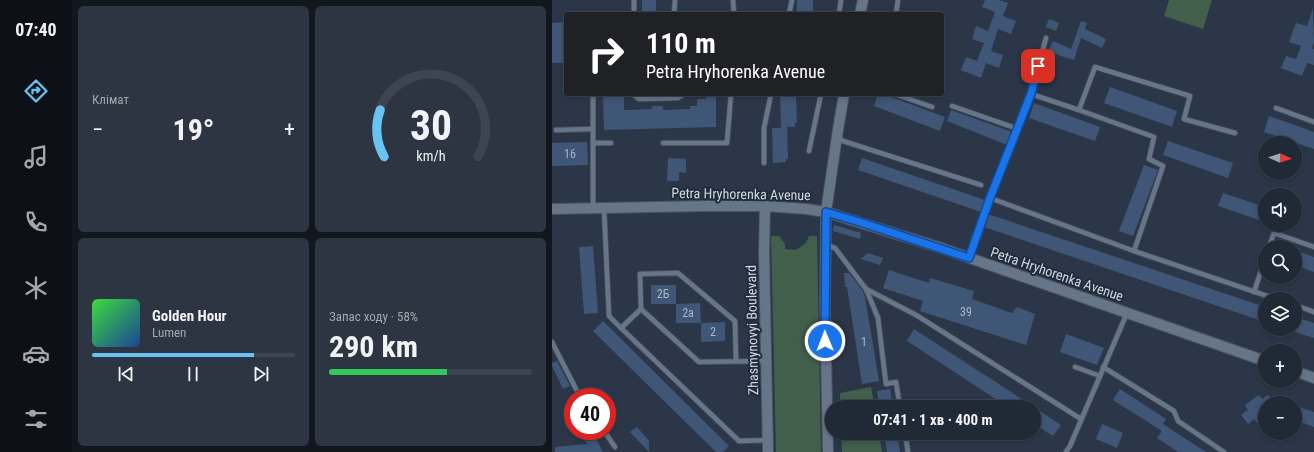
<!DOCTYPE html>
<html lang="uk">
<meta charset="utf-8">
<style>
body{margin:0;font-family:"Roboto Condensed",sans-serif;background:#2d3542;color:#f1f3f6;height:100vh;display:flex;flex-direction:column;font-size:15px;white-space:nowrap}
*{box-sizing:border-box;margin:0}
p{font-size:13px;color:#a2a6ad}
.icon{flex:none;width:22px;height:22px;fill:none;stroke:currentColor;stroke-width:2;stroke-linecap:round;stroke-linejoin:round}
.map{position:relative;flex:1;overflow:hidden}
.details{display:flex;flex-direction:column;gap:6px;padding:6px;background:#12171e;width:480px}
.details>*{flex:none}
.guide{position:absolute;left:12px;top:12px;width:380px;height:84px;border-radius:4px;box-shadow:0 2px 6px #0003,0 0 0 1px #3d4551;background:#202124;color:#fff;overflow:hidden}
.needle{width:26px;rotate:93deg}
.controls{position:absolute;left:706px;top:136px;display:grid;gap:8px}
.controls a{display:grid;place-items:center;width:44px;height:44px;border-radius:50%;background:#202936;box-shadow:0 2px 6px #0003,0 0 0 1px #3d4551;font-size:20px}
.speed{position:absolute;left:12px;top:388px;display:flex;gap:8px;font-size:20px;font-weight:700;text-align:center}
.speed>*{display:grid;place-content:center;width:52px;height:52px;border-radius:50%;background:#202936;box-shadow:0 2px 6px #0003,0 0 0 1px #3d4551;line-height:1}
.speed .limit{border:6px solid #d22;background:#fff;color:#111}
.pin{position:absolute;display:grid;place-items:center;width:34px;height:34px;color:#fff;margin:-17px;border-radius:8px;box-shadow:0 2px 6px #0006}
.me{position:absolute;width:44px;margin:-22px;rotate:359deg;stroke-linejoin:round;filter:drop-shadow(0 0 3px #0008)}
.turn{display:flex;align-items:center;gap:14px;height:84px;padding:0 16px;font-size:18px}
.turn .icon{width:52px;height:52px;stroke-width:2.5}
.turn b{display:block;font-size:28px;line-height:34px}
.big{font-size:30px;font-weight:700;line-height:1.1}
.details .card{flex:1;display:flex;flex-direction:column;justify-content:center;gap:6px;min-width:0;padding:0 14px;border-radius:6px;background:#2d3542}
.details .dial{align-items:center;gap:0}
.dial svg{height:104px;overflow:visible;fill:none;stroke:#3d4551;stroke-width:7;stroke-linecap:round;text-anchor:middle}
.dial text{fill:#f1f3f6;stroke:none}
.song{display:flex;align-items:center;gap:12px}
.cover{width:48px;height:48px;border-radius:6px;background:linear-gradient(135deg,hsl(120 70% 55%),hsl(220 70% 35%))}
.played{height:4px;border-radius:2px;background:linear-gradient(90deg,#69c3f1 80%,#3d4551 80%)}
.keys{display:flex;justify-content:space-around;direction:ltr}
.heat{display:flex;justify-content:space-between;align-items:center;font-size:22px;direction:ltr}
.charge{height:6px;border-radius:3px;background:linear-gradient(90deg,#34c759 58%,#3d4551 0)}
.details .tiles{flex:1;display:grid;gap:6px;grid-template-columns:repeat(2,1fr)}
.trip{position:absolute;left:273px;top:400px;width:216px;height:40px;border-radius:20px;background:#202936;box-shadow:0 2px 6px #0003,0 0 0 1px #3d4551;font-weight:700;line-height:40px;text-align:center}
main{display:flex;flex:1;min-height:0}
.tabs{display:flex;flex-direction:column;width:72px;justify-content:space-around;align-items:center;background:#0d1016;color:#a2a6ad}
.tabs .icon{width:28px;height:28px}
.tabs .selected{color:#69c3f1}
.tabs b{font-size:18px;color:#f1f3f6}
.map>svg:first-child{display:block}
.green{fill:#415f4b}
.building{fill:#3f5676}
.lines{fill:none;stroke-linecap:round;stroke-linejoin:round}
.service-casing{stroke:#485260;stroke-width:6}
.tertiary-casing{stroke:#485260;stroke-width:12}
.secondary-casing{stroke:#485260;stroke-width:12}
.service{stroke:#677588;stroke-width:4.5}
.tertiary{stroke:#677588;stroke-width:10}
.secondary{stroke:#677588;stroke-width:10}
.route-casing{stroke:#114b97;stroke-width:10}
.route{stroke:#1a73e8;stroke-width:7}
.labels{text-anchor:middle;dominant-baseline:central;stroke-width:4;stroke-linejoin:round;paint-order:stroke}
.number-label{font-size:12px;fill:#abb7c7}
.street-label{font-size:14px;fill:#cfd7e2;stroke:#212d3d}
</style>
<main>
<nav class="tabs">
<b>07:40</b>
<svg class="icon selected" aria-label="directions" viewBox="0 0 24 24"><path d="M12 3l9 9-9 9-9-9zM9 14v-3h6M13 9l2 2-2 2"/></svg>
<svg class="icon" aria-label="music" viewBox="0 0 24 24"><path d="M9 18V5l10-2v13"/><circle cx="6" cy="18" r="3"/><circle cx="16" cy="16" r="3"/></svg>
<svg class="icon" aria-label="phone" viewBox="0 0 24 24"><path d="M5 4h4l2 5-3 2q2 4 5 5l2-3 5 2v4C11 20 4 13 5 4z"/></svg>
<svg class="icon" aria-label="climate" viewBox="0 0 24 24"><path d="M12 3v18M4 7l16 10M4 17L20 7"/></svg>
<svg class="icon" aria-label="car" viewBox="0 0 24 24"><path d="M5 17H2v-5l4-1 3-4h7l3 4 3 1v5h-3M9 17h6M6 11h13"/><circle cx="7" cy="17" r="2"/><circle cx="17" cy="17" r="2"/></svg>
<svg class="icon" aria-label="filters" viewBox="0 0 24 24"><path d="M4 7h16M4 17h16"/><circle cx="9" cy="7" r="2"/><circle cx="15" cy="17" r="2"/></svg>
</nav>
<section class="details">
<div class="tiles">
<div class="card"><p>Клімат</p>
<div class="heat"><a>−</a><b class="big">19°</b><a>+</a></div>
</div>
<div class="card dial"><svg viewBox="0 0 100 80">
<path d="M14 69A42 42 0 1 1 86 69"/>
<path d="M14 69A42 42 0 0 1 11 33" stroke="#69c3f1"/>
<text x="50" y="56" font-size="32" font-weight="700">30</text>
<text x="50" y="72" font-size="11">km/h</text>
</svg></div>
<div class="card">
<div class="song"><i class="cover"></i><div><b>Golden Hour</b><p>Lumen</p></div></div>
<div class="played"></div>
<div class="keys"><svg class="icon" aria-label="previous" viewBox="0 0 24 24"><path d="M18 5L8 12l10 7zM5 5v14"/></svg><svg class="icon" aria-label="pause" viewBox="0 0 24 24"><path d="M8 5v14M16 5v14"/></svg><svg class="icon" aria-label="next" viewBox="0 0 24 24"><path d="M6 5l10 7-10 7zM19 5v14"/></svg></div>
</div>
<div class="card"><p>Запас ходу · 58%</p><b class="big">290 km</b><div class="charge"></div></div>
</div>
</section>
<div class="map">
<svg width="762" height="452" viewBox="0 0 762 452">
<rect width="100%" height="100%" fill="#2b3748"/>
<!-- green -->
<g class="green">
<path d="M617,0h43l-9,29 -39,-13z"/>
<path d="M219,236h8l6,8v5l11,1 10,-7 3,-7h8l4,216h-45z"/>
<path d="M319,387l4,20h-35v-14z"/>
<path d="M289,433h38l3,19h-40z"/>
</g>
<!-- building -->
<g class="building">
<rect x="90" y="0" width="14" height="14"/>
<rect x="245" y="0" width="16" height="14"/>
<path d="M433,0h14l9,3 -5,13 13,5 -5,13 -13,-5 -7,22 12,4 -4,13 -13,-5 -5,15 -20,-8 5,-13 11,4 7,-18 -12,-4 4,-13 12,5 7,-19 -13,-5z"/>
<path d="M761,8l1,34 -2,6 2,1v16l-7,-2 -5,13 -21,-8 5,-12 10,3 5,-13 -12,-4 7,-19 11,3z"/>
<path d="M497,19l10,4 -3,8 -10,-4z"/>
<path d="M529,21l6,2 -2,6 21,10 -4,9 -21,-10 -7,22 -26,-8 5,-11 18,8z"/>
<path d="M14,22v41h-14v-40z"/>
<path d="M558,87l67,24 -5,16 -68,-24z"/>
<path d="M51,94h21v16h5l23,-1v-3h11v4l27,-1v-3h7v-7h9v-5h10v33l-112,3z"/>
<path d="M228,94l16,1 1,28h-2v4h-8l1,32h-2v3l-13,1 -1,-35h9z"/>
<path d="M326,94h5l62,23 -5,14 -66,-25z"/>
<path d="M482,103l66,24 -5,14 -66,-23z"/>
<path d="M399,110l61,22 -5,13 -60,-24z"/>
<path d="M717,116l45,16v17l-50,-17z"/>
<path d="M616,141l65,22 -5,15 -65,-23z"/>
<path d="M35,142l1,23 -36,1v-23z"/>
<path d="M116,158l18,1v14l-7,-1v9h-12z"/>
<path d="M310,158l123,42 -4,12 -123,-42z"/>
<path d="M592,165l14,5 -25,66 -14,-5z"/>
<path d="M671,193l42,14v15l-47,-16z"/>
<path d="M436,214l277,93v15l-281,-95z"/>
<path d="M282,225l27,8 -1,6 -27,-8z"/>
<path d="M41,246l5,67 -14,1 -5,-67z"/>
<path d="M743,250l19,7v15l-19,-7z"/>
<path d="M316,253l15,5 -3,7 -19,-6z"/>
<path d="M337,270l40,13 1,-5 44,13 -2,8 40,14 5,-6 18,7 -9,31 -106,-34 3,-10 -40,-13z"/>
<path d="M292,273h5l14,18 2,6 14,84 -17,3 -15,-97h-2z"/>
<rect x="99" y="285" width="25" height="19"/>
<path d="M148,303l1,20h-25v-19z"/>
<path d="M743,317l19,6v15l-19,-6z"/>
<path d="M51,321l126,125 -6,6h-7l-123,-121z"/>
<path d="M173,322v19l-24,1v-19z"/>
<path d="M362,329l111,72 9,6h-26l-101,-66z"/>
<path d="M514,334l38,14 -7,17 -37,-13z"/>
<path d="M5,361l13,25 -7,3 -11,-23v-3z"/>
<path d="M338,389l3,18h-14l-2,-16z"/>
<path d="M568,389l46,30 -3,5 43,28h-28l-21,-14 5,-7 -49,-31z"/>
<path d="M707,395l3,4 6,-4 5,8h-8v15l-8,5 -3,-4 -6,5 -7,-9 7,-5 -3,-5z"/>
<path d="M743,406l19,6v15l-19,-7z"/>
<path d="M482,407l27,18 -8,11 -19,-12z"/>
<path d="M550,424l21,9 -6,15 -21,-9z"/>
<path d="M85,427l12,14v11l-19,-20z"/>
<path d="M28,431h12l11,21h-48v-5l32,-3z"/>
<path d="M332,433h13l3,19h-13z"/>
</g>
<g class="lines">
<!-- service casing -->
<g class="service-casing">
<g id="service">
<path d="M82,0v14"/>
<path d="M181,0l1,14"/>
<path d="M122,14l1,-14"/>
<path d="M237,14l3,-14"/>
<path d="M287,14l2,-14"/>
<path d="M344,14l2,-14"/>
<path d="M41,94v114"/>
<path d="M83,94v2l4,3 39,-1 6,-4"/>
<path d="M343,94l37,13"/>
<path d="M479,94l15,-56"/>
<path d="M400,106l66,23"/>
<path d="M724,108l38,14"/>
<path d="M527,110l75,27 -5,22 14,7 -29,85"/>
<path d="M4,130l36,-1"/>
<path d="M285,136l6,5 138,44"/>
<path d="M41,143h18"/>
<path d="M111,143h64l4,-49"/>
<path d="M257,151l12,-57"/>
<path d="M212,163v-35l7,-34"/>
<path d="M438,198l144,53 142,48"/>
<path d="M52,208l5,108 12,12 118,113 29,-1"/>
<path d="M274,245l9,3 31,41 12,29 8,66 10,-2 4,25"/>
<path d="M717,247l5,-14 40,14"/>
<path d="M417,258l21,-60 41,-104 48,16 16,-43 95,29 -6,23 51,14"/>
<path d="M314,289l50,26 165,104"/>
<path d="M702,292l11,-33"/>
<path d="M743,305l19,7"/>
<path d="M89,309l-1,-35 38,-1 57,48 1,40"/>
<path d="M69,328l20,-19 58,53 67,-1"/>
<path d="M0,342l24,47 5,8"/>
<path d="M523,367l25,9"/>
<path d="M551,367l71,44 4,10 46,31"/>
<path d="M52,431l11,16"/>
<path d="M353,433l3,19"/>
<path d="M514,452l4,-6 57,-133"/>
</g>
</g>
<!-- tertiary casing -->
<g class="tertiary-casing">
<g id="tertiary">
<path d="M308,14l3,-14"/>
<path d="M213,206l-1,46 4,200"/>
<path d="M276,452l-3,-146 1,-94 11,-76 7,-42"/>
</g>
</g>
<!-- secondary casing -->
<g class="secondary-casing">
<g id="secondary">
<path d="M0,209l154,-3h59l41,3 20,3 112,35 327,114"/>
<path d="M743,371l19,7"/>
</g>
</g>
<!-- service -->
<use href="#service" class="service"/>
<!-- tertiary -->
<use href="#tertiary" class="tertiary"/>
<!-- secondary -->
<use href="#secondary" class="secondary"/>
</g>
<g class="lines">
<!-- route casing -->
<g class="route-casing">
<path id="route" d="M273,341l1,-129 37,11 106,35 21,-60 41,-104 7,-28"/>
</g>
<!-- route -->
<use href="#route" class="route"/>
</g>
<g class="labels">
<!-- number labels -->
<g class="number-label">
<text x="18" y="154">16</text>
<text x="111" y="294">2Б</text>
<text x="414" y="312">39</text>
<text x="136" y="313">2а</text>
<text x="161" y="332">2</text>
<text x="312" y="342">1</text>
</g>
<!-- street labels -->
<g class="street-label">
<text transform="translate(189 194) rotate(1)">Petra Hryhorenka Аvenue</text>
<text transform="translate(505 274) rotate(19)">Petra Hryhorenka Аvenue</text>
<text transform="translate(200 330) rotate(-91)">Zhasmynovyi Boulevard</text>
</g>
</g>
</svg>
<div class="controls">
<a><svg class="needle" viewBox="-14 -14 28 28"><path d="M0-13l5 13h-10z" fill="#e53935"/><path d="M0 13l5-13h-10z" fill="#a2a6ad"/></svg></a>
<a><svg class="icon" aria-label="sound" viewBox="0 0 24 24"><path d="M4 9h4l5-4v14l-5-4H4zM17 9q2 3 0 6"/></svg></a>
<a><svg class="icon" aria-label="search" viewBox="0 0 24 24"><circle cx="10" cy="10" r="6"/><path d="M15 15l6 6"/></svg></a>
<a><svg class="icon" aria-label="layers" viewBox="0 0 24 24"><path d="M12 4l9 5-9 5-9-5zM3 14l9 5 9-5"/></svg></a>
<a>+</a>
<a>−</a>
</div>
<div class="speed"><div class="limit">40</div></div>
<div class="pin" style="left:486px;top:66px;background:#d93025"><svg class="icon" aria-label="arrive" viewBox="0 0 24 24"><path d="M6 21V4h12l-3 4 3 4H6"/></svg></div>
<svg class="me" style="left:273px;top:341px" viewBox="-20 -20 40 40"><circle r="17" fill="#1a73e8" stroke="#fff" stroke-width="3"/><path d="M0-11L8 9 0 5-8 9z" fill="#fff"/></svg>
<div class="trip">07:41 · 1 хв · 400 m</div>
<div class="guide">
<div class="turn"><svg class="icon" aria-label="right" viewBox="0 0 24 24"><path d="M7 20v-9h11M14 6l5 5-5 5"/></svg><div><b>110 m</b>Petra Hryhorenka Аvenue</div></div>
</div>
</div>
</main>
